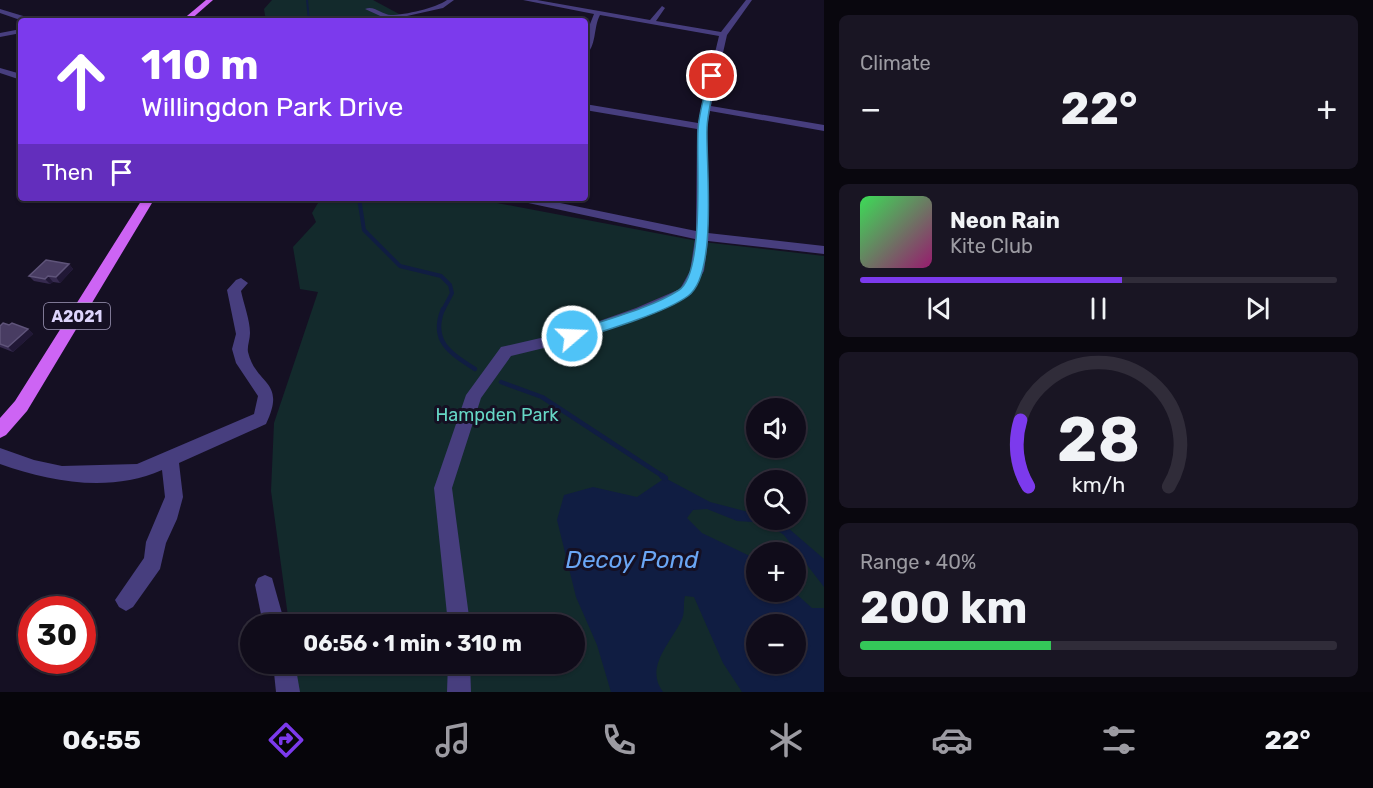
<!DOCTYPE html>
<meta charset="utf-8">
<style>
body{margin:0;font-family:Rubik,sans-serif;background:#191523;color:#f1f3f6;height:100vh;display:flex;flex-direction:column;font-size:22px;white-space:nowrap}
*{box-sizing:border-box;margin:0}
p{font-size:20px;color:#9c9ba2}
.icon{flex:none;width:33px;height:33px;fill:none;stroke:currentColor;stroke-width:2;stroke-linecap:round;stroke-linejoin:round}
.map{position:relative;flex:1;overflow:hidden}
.panel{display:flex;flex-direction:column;gap:15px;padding:15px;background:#09070e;width:549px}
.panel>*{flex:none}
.hud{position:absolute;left:18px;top:18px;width:570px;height:183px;border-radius:6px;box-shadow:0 2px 4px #0004,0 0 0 2px #302c39;background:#7c3aed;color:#fff;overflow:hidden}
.fabs{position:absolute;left:746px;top:398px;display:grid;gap:12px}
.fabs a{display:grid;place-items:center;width:60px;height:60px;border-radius:50%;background:#100c1a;box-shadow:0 2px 4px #0004,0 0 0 2px #302c39;font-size:30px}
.speed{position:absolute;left:18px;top:596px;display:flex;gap:12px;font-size:30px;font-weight:700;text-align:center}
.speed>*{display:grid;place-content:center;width:78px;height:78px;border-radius:50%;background:#100c1a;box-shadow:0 2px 4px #0004,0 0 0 2px #302c39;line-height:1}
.speed .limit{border:9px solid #d22;background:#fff;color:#111}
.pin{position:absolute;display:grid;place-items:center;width:51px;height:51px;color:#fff;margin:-26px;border:3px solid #fff;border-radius:50%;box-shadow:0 2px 6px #0007}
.me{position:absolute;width:66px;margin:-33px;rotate:71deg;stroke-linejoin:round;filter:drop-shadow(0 0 4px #0008)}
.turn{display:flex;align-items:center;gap:21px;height:126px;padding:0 24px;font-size:27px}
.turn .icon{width:78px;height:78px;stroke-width:2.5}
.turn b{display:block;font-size:42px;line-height:51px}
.then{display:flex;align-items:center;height:57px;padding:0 24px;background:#0003;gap:12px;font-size:22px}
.big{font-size:45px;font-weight:700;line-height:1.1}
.panel .tile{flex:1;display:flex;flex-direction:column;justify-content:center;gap:9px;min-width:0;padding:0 21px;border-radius:9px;background:#191523}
.panel .dial{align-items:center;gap:0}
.dial svg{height:156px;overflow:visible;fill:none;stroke:#302c39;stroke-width:7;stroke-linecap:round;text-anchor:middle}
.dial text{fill:#f1f3f6;stroke:none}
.song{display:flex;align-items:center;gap:18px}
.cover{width:72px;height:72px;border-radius:9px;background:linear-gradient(135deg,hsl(130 70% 55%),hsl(320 70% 35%))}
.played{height:6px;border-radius:3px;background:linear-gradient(90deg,#7c3aed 55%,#302c39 55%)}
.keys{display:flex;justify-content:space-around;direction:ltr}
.heat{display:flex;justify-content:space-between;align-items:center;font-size:33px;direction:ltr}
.charge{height:9px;border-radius:4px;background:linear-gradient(90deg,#34c759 40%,#302c39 0)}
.trip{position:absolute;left:240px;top:614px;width:345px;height:60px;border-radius:30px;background:#100c1a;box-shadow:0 2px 4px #0004,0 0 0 2px #302c39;font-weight:700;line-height:60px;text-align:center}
.menu{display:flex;height:96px;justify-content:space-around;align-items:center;background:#06050a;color:#9c9ba2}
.menu .icon{width:42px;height:42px}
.menu .current{color:#7c3aed}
.menu b{font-size:27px;color:#f1f3f6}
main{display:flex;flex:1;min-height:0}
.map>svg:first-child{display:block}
.green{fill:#132a2c;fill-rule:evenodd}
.water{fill:#101d42;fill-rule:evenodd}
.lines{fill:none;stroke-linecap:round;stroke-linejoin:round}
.stream-far3{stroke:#101d42;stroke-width:2}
.stream-far2{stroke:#101d42;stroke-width:4}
.stream-far1{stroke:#101d42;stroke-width:4.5}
.stream{stroke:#101d42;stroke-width:6}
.minor{fill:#473e7e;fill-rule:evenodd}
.major{fill:#cd64f4;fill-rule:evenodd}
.wall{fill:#362a4f}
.shaded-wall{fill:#211836}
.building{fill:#483c62;stroke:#5f547a;stroke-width:1.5}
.route{fill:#4fc3f7;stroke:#337fa1;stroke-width:1.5}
.labels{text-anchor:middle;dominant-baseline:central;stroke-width:6;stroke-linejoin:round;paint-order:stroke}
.shield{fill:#151023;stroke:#a19abb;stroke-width:1.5}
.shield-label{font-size:16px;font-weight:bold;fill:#ddd5fc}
.park-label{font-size:18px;fill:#66d7c6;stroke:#151023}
.near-water-label{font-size:24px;font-style:italic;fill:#6aa6f4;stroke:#151023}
</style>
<main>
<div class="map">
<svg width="824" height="692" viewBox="0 0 824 692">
<rect width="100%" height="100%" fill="#151023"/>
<!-- green -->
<g class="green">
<path d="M272,0h101l39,21h-146l-2,-12z"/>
<path d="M321,198h150l232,44 121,14v436h-525l-4,-29h279v-39h-285l-18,-133 3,-68 44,-131 -18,-3 -7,-42 23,-25 -4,-9zM756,408h39v39h-39zM756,480h39v39h-39zM756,552h39v39h-39zM756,624h39v39h-39z"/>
</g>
<!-- water -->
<path class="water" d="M665,478l45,24 46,12v5l24,2 44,38v28l-40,-52 -18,-12 -29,-2 -30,-12 -14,1 -6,8 15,15 54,26v32h37l19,17h12v84h-82l-19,-29 -29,-66 -9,-1c-2,7 0,17 -3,23 -11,24 -38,48 -19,73h-52l-14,-47 -21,-48 -19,-77 7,-25 29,-8 44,10zM756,624h39v39h-39z"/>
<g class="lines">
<!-- stream-far3 -->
<path class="stream-far3" d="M307,0l2,21"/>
<!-- stream-far2 -->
<path class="stream-far2" d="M359,198l5,32 36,36 41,10 9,9 2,8 -9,17"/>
<!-- stream-far1 -->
<g class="stream-far1">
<path d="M443,309c-13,32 7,44 32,60"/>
<path d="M501,382l41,15 122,80"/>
</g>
<!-- stream -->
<path class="stream" d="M662,476l3,2"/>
<!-- minor -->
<g class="minor">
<path d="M447,0h7l-11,8 -54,12 -24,-11c9,-4 17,6 26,6 14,0 45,-7 56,-15z"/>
<path d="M523,0h14l113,20 12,-14 3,2 -9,13 65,11 25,-32h6l-25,35 -16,71 113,19v6l-114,-20 -3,16 1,106 116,13v8l-116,-13 -4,30 -14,24 -44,21 -69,24 -66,16 -30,42 -29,90 18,136h-22l-14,-136 32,-93 35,-48 70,-16 65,-23 44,-19 10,-18 5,-32 -176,-38 -6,-3h23l160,33 1,-102 -112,-19v-6l113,19 21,-87 -119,-21c-7,13 -3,32 -15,40l3,-26 6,-15z"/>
<path d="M0,9l33,10 1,2h-11l-23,-8z"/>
<path d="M68,18l3,3h-9z"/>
<path d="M21,29v4l-21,4v-4z"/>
<path d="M0,68l21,6v6l-21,-7z"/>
<path d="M241,278l7,5 -7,8c3,14 9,29 9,42 0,7 -3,13 -2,19 8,34 39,28 18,72l-87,39 4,34 -6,22 -11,24 -6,26 -27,38 -7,4 -7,-4 -4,-7 29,-42 2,-16 19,-45 -3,-27c-52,23 -111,12 -162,-6v-16l34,12 28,6 75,-2 117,-50 4,-18 -22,-33 -4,-14 4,-15 -9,-44 9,-10z"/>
<path d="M265,575l7,3 13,46h-22l-8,-39 3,-7z"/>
<path d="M273,663h22l5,29h-24z"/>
<path d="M448,663h22l1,29h-24z"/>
</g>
<!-- major -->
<g class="major">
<path d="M206,0h7l-24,21h-8z"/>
<path d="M143,198h12l-128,213 -21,24 -6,3v-20l15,-17z"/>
</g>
</g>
<!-- wall -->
<g class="wall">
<path d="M69,264l4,5 -13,14 -7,-1 -3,2 -16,-3 -5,-5z"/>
<path d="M0,326l28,3 5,5 -20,18 -13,-5z"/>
</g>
<!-- shaded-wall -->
<g class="shaded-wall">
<path d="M69,264l4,5 -13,14 -4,-6z"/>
<path d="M48,276l5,6 -3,2 -5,-5z"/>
<path d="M28,329l5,5 -20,18 -5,-5z"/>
</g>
<!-- building -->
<g class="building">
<path d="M46,260l23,4 -13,13 -8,-1 -3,3 -16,-3z"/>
<path d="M3,323l6,2 3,-2 16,6 -20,18 -8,-3v-18z"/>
</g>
<!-- route -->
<path class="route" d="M712,74l4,2c-3,18 -9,37 -9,54 -1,36 11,145 -19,166 -23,17 -87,36 -116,45l-5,-1v-7c33,-12 83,-24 112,-43 26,-17 17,-128 19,-160 1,-18 7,-36 11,-54z"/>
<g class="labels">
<!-- shield labels -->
<rect class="shield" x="44" y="303" width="66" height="26" rx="4.5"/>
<g class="shield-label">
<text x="77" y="316">A2021</text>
</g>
<!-- park labels -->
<g class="park-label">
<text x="497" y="415">Hampden Park</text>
</g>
<!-- near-water labels -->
<g class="near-water-label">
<text x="632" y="560">Decoy Pond</text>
</g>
</g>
</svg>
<div class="fabs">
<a><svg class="icon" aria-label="sound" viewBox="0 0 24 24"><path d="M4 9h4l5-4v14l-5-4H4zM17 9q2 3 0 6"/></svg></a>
<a><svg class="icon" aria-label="search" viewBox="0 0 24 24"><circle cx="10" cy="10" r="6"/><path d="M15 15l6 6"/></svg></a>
<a>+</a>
<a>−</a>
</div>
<div class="speed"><div class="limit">30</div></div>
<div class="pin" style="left:712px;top:76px;background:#d93025"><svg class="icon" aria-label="arrive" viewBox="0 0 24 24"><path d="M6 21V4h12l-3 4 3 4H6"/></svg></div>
<svg class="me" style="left:572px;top:336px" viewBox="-20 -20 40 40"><circle r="17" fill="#4fc3f7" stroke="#fff" stroke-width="3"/><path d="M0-11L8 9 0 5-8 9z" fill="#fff"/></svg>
<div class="trip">06:56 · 1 min · 310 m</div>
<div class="hud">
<div class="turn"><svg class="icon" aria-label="ahead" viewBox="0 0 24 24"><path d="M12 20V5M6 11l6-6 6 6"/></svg><div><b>110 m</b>Willingdon Park Drive</div></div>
<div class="then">Then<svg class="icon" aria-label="arrive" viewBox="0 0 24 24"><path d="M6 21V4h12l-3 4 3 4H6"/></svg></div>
</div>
</div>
<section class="panel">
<div class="tile"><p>Climate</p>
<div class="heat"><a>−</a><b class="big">22°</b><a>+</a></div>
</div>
<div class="tile">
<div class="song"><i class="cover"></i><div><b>Neon Rain</b><p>Kite Club</p></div></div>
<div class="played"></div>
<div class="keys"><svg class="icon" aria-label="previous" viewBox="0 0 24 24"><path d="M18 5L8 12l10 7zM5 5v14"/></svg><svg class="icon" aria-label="pause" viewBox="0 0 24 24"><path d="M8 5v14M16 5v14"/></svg><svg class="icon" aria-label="next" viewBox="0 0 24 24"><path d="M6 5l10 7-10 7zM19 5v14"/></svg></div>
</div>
<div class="tile dial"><svg viewBox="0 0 100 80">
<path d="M14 69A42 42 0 1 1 86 69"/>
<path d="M14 69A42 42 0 0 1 10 35" stroke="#7c3aed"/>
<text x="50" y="56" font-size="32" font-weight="700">28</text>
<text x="50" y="72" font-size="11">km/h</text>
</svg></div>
<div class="tile"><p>Range · 40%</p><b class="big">200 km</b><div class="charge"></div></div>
</section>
</main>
<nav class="menu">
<b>06:55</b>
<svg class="icon current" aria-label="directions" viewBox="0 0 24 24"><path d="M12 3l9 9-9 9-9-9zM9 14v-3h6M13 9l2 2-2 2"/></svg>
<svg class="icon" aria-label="music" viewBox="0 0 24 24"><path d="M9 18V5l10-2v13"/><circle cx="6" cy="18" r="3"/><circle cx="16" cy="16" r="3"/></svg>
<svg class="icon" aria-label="phone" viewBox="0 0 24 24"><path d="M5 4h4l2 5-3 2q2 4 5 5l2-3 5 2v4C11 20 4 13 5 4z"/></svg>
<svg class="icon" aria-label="climate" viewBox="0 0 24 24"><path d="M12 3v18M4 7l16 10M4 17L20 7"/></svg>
<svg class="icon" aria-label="car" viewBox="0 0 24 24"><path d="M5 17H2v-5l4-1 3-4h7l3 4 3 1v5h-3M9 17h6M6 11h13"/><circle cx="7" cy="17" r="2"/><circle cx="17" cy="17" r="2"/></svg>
<svg class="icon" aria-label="filters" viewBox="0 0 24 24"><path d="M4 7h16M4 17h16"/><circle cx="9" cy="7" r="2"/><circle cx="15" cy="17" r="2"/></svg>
<b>22°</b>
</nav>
